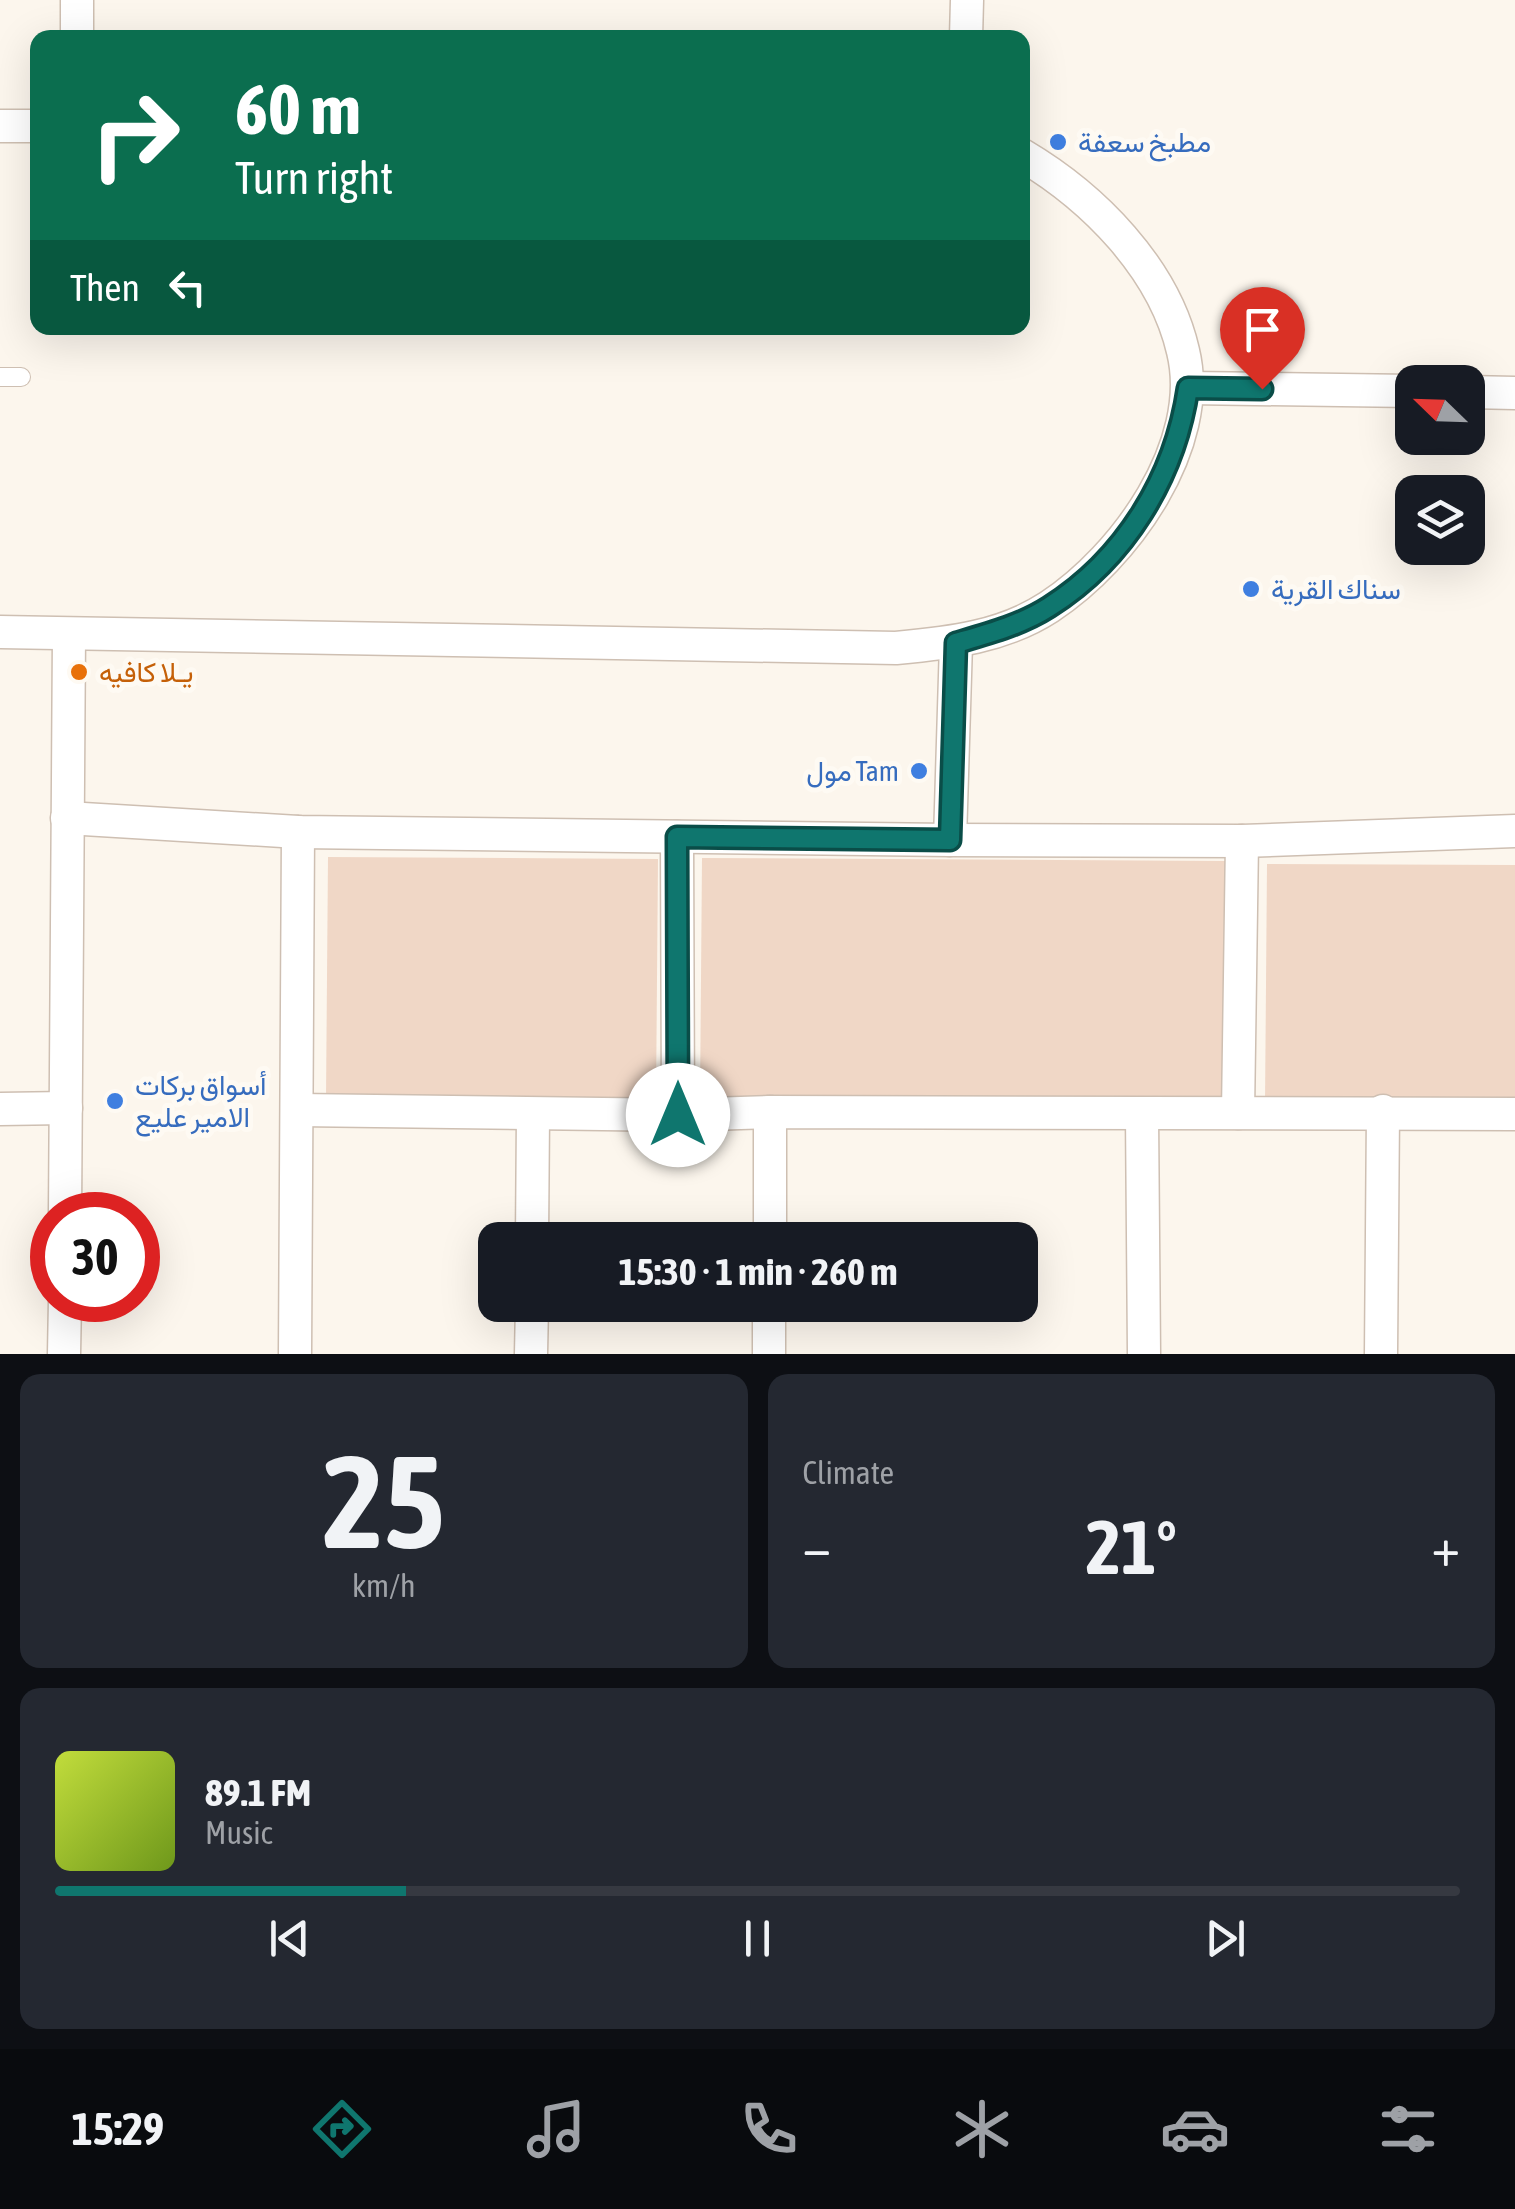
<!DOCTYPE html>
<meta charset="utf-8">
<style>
body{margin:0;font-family:"Asap Condensed",Vazirmatn,sans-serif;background:#242831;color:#f1f3f6;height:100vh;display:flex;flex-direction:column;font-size:38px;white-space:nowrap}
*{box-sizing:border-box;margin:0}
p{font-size:32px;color:#9ea1a6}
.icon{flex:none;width:55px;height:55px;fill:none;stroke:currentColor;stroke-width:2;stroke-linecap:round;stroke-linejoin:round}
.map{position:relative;height:1354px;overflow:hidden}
.details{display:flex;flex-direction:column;gap:20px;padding:20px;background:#0d0f14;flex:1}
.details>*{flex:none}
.hud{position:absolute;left:30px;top:30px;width:1000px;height:305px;border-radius:20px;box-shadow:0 10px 40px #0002;background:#0b6e4f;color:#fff;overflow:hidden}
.needle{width:65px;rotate:293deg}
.fabs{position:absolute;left:1395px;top:365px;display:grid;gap:20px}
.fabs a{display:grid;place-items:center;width:90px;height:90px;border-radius:20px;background:#171b24;box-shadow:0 10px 40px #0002;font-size:50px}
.speed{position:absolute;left:30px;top:1192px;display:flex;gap:20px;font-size:50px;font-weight:700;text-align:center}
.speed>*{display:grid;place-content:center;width:130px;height:130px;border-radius:50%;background:#171b24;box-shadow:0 10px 40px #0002;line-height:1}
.speed .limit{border:15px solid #d22;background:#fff;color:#111}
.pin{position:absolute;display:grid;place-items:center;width:85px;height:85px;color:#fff;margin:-102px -42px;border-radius:50% 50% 50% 0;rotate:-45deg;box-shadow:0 0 10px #0007}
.pin .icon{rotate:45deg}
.me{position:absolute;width:110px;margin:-55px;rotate:0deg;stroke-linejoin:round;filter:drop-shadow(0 0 8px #0008)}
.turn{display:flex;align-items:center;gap:35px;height:210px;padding:0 40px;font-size:45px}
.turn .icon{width:130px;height:130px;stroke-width:2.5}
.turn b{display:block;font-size:70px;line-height:85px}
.then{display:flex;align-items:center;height:95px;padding:0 40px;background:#0003;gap:20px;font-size:38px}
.big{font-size:75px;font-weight:700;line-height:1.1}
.details .card{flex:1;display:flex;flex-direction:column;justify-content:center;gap:15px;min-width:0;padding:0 35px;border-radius:20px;background:#242831}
.details .dial{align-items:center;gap:0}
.dial b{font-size:130px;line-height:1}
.song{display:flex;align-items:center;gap:30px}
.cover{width:120px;height:120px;border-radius:15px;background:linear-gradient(135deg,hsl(70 70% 55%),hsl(80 70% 35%))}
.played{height:10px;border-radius:5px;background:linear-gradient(90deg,#0f766e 25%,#363941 25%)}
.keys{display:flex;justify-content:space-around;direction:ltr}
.heat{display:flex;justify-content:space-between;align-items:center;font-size:55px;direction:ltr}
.details .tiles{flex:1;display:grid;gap:20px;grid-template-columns:1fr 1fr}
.card:last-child{grid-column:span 2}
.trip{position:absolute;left:478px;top:1222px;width:560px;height:100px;border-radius:20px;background:#171b24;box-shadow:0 10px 40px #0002;font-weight:700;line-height:100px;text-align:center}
.tab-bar{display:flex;height:160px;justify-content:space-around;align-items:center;background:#090b0e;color:#9ea1a6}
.tab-bar .icon{width:70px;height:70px}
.tab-bar .on{color:#0f766e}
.tab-bar b{font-size:45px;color:#f1f3f6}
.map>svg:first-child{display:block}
.building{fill:#f0d7c6}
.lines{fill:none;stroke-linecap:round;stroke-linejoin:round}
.lane-casing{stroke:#cebfb2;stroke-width:20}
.street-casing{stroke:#cebfb2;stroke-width:35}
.lane{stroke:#fff;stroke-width:18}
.street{stroke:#fff;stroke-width:32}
.route-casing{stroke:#0a4d48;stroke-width:25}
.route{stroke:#0f766e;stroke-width:18}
.shop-dot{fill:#3f7fe0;stroke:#fefaf3;stroke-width:4}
.food-dot{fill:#e8710a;stroke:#fefaf3;stroke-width:4}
.labels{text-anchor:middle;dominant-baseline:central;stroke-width:10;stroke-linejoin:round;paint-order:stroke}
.shop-label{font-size:28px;fill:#366cbe;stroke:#fefaf3;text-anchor:start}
.food-label{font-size:28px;fill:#c56008;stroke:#fefaf3;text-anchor:start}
</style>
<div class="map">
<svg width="1515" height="1354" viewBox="0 0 1515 1354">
<rect width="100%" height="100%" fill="#fcf6ed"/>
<!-- building -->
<g class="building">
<path d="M328,857l330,2 -2,241 -330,-1z"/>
<path d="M702,858l525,3 -2,242 -525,-4z"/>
<path d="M1267,864l248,1v241l-250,-1z"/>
</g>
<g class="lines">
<!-- lane casing -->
<g class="lane-casing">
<path id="lane" d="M0,377h21"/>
</g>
<!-- street casing -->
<g class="street-casing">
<g id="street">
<path d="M77,38v-38"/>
<path d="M966,38l1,-38"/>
<path d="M0,126h38"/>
<path d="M1188,388l224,3"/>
<path d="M1468,392l47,1"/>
<path d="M0,632l896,16c54,-5 107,-11 153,-41 75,-49 157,-162 134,-256 -19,-83 -90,-154 -161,-196"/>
<path d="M67,818l231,14 652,8 292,1 273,-10"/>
<path d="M677,837l1,278"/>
<path d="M950,840l6,-197"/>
<path d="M0,1109l66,-1"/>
<path d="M298,1110l380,5 92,-3 745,2"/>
<path d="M1238,1113l4,-272"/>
<path d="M1142,1115l2,239"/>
<path d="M65,1215l4,-581"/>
<path d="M532,1240l1,-126"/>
<path d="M770,1240v-128"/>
<path d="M64,1354l1,-54"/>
<path d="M295,1354l3,-522"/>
<path d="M531,1354l1,-49"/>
<path d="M769,1354v-49"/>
<path d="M1381,1354l2,-243"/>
</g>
</g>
<!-- lane -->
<use href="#lane" class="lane"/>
<!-- street -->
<use href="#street" class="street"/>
</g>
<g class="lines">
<!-- route casing -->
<g class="route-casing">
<path id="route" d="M678,1115l-1,-278 273,3 6,-197c31,-9 65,-18 93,-36 76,-48 126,-130 139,-219l74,1"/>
</g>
<!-- route -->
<use href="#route" class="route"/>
</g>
<!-- markers -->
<g class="shop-dot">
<circle cx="1058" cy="142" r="10"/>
<circle cx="1251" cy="589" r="10"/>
<circle cx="919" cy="771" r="10"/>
<circle cx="115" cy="1101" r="10"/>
</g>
<circle class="food-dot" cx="79" cy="672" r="10"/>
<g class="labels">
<!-- shop labels -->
<g class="shop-label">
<text x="1078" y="142">مطبخ سعفة</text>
<text x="1271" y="589">سناك القرية</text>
<text x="899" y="771" text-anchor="end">مول Tam</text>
<text x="135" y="1085">أسواق بركات<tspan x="135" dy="32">الامير عليع</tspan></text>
</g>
<!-- food labels -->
<g class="food-label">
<text x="99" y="672">يـلا كافيه</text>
</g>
</g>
</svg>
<div class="fabs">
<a><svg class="needle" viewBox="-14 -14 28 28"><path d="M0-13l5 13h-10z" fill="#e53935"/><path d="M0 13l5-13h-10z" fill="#9ea1a6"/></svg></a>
<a><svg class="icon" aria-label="layers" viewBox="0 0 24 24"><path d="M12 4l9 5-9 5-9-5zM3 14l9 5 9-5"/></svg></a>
</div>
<div class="speed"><div class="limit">30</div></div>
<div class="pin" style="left:1262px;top:389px;background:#d93025"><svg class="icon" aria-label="arrive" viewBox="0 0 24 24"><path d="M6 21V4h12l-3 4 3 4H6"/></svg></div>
<svg class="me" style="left:678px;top:1115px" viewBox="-20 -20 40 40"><circle r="19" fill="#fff"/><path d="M0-13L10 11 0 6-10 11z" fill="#0f766e"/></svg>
<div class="trip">15:30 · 1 min · 260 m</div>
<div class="hud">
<div class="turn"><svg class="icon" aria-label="right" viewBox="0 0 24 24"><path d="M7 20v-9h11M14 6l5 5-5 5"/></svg><div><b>60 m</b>Turn right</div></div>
<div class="then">Then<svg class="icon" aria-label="left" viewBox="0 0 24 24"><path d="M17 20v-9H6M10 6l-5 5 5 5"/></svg></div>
</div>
</div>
<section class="details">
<div class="tiles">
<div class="card dial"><b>25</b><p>km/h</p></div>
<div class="card"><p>Climate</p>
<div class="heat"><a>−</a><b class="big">21°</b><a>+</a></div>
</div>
<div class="card">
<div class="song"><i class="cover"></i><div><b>89.1 FM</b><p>Music</p></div></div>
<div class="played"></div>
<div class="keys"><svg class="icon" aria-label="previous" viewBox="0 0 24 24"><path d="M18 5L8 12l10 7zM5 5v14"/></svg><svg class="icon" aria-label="pause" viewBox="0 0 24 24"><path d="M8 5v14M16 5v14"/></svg><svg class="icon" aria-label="next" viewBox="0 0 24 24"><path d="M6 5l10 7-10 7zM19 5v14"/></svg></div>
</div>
</div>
</section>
<nav class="tab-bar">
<b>15:29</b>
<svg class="icon on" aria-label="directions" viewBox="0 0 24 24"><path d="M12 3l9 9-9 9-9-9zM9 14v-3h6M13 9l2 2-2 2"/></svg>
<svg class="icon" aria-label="music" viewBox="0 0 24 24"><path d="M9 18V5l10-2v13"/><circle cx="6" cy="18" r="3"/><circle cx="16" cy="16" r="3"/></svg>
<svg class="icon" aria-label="phone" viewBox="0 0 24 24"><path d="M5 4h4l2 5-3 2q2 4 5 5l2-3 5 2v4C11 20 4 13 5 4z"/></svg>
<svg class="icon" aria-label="climate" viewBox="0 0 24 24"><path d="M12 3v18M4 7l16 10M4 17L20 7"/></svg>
<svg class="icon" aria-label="car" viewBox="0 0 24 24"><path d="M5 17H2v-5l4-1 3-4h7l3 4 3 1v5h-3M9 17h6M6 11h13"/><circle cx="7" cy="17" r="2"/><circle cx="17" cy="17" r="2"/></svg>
<svg class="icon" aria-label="filters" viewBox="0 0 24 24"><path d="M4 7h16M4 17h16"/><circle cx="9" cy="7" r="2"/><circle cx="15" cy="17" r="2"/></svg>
</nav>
